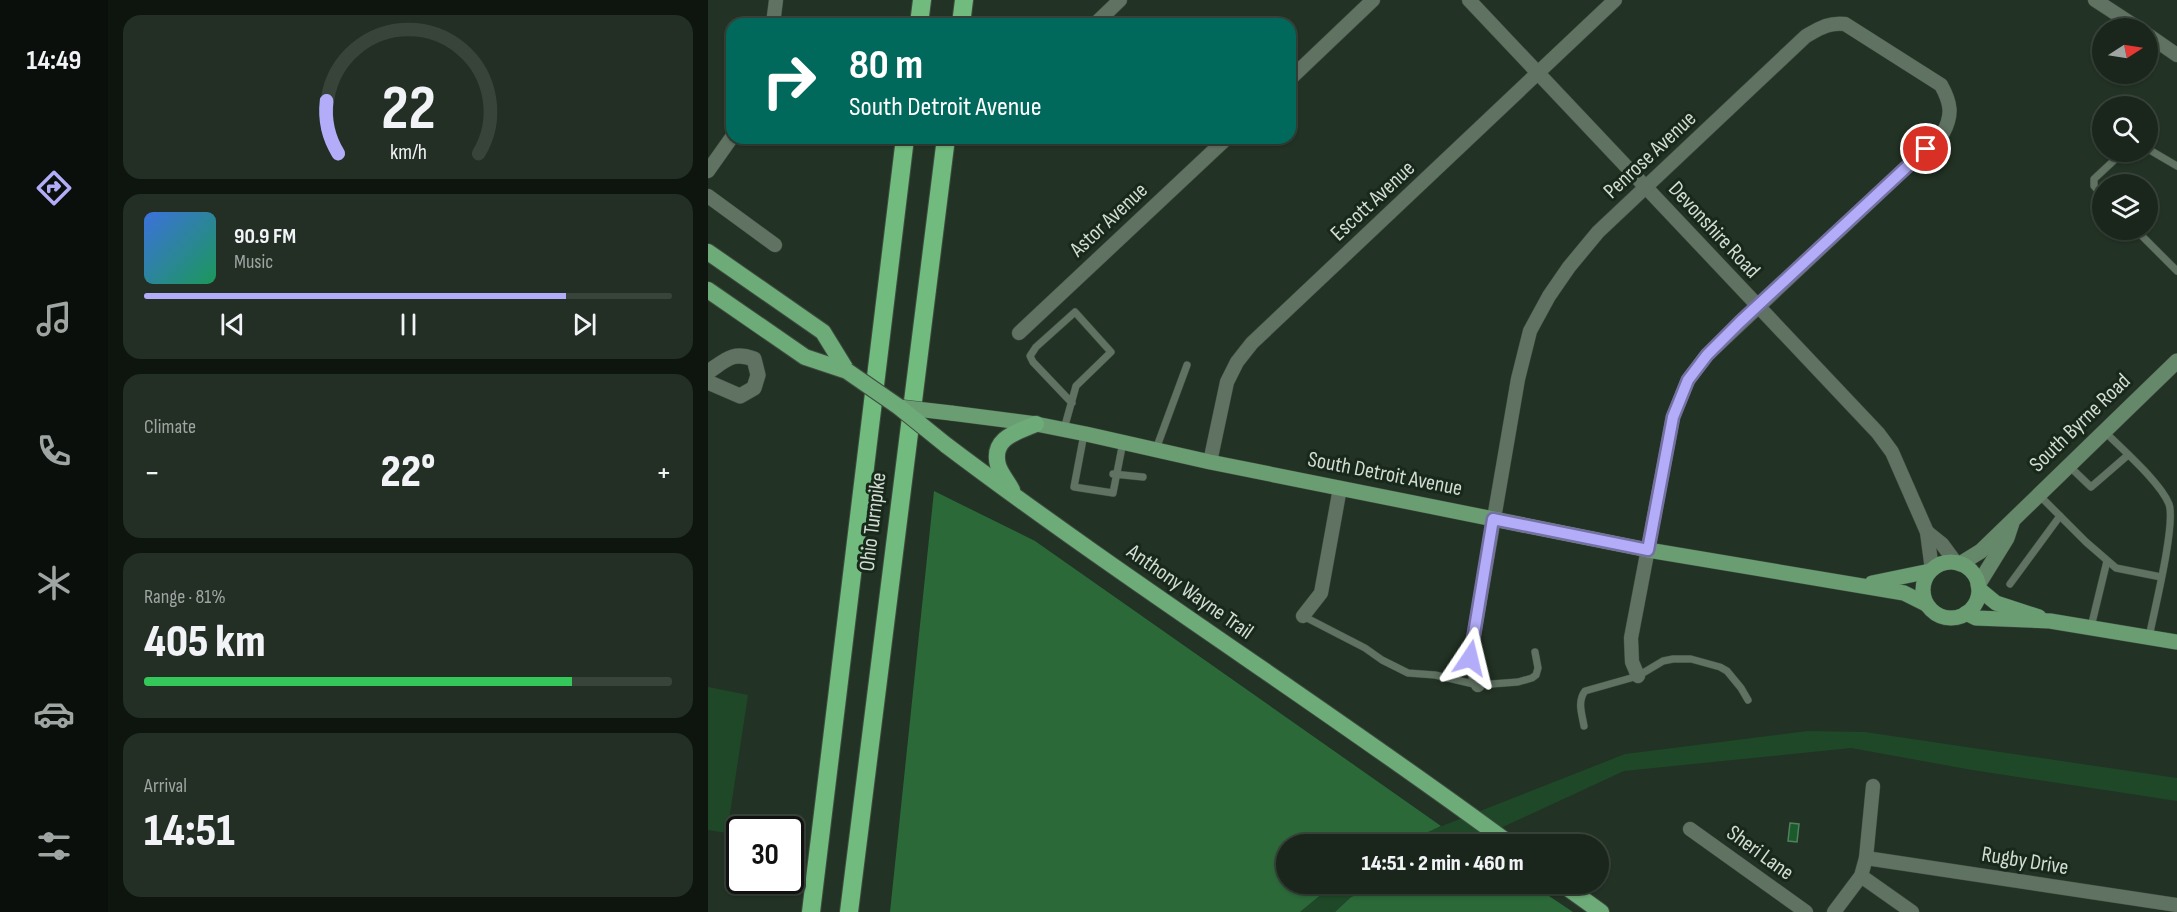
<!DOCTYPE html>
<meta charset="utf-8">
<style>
body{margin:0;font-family:"Sofia Sans Condensed",sans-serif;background:#232e24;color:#f1f3f6;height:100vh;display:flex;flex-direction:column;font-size:22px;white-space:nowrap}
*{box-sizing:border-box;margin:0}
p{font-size:20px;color:#9fa5a3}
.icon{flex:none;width:33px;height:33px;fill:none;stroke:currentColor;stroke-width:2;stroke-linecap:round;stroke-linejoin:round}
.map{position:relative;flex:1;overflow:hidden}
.side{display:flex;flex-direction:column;gap:15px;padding:15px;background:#0e150f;width:600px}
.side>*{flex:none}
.guide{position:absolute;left:18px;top:18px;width:570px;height:126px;border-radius:18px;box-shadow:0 2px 4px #0004,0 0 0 2px #38433a;background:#00695c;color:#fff;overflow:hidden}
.needle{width:39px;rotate:78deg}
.controls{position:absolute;left:1384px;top:18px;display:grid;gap:12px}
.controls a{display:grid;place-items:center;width:66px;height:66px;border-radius:50%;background:#1a261b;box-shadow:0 2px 4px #0004,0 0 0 2px #38433a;font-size:30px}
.speed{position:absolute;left:18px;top:816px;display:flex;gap:12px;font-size:30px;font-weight:700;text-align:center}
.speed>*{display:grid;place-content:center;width:78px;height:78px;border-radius:50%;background:#1a261b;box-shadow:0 2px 4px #0004,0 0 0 2px #38433a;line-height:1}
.speed .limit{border:3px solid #111;border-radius:9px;background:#fff;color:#111}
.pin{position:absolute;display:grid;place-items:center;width:51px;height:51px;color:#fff;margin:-26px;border:3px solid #fff;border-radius:50%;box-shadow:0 2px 6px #0007}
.me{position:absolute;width:66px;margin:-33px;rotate:10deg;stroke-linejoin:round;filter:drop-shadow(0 0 4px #0008)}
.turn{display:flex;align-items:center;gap:21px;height:126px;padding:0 24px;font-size:27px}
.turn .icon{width:78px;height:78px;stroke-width:2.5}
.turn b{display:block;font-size:42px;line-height:51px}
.big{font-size:45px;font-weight:800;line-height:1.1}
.side .tile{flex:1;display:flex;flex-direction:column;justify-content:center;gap:9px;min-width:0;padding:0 21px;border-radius:18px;background:#232e24}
.side .dial{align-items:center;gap:0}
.dial svg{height:156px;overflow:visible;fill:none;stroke:#38433a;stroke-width:7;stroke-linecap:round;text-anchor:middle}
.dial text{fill:#f1f3f6;stroke:none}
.song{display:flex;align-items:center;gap:18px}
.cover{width:72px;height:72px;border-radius:9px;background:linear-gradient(135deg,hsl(220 70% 55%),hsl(150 70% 35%))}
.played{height:6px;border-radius:3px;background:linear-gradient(90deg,#b3adf9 80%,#38433a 80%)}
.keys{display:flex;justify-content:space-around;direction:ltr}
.heat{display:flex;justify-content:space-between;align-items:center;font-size:33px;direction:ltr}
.charge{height:9px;border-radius:4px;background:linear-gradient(90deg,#34c759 81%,#38433a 0)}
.trip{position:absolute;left:568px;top:834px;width:333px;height:60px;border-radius:30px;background:#1a261b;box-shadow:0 2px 4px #0004,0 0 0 2px #38433a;font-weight:800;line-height:60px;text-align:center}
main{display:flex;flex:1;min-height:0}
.menu{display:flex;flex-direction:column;width:108px;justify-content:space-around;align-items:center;background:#0a0f0b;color:#9fa5a3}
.menu .icon{width:42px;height:42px}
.menu .on{color:#b3adf9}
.menu b{font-size:27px;color:#f1f3f6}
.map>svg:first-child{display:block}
.green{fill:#1e4827}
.forest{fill:#2b6939}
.water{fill:#1a5a2b;stroke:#51815d;stroke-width:1.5}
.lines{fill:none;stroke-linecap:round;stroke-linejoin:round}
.service-casing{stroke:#3e4c40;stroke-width:8}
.minor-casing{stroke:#3e4c40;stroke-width:15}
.tertiary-casing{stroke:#3e4c40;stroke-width:16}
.secondary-casing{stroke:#3e4c40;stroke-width:16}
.primary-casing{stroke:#3e4c40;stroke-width:16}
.trunk-casing{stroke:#3e4c40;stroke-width:18}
.motorway-casing{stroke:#3e4c40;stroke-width:20}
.service{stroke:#607262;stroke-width:7}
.minor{stroke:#607262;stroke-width:14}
.tertiary{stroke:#607262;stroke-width:15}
.secondary{stroke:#65886a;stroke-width:15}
.primary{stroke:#6a9e72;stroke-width:15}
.trunk{stroke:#6dac78;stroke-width:16}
.motorway{stroke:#70bb7d;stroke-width:18}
.primary-bridge-casing{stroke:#3e4c40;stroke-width:16;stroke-linecap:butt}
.trunk-bridge-casing{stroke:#3e4c40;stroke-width:18;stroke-linecap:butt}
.primary-bridge{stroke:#6a9e72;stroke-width:15}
.trunk-bridge{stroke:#6dac78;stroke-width:16}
.route-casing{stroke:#7470a2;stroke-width:15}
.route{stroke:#b3adf9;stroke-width:10}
.labels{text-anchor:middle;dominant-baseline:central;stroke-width:6;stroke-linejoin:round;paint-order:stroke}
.street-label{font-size:22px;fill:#d1dcd2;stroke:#18281b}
</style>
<main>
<nav class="menu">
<b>14:49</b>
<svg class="icon on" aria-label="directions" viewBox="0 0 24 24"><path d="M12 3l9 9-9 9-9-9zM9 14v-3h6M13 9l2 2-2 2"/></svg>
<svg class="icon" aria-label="music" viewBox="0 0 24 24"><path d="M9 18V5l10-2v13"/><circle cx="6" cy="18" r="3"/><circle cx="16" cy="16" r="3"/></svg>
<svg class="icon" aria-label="phone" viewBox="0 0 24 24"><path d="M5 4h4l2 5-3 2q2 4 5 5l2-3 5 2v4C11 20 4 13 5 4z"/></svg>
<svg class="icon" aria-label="climate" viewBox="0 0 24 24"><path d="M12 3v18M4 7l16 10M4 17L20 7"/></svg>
<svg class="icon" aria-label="car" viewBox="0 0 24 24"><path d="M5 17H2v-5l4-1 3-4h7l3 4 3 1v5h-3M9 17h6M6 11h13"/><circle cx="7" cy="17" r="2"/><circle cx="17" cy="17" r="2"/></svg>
<svg class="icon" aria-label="filters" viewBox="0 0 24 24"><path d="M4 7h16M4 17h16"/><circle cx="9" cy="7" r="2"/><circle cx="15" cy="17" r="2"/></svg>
</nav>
<section class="side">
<div class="tile dial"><svg viewBox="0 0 100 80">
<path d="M14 69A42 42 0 1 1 86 69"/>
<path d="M14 69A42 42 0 0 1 8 42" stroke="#b3adf9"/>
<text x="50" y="56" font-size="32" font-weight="700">22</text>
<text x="50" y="72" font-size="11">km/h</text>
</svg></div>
<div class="tile">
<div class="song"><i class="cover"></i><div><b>90.9 FM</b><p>Music</p></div></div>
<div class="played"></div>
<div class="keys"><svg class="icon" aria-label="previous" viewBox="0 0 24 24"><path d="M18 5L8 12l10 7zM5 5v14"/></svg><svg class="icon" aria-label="pause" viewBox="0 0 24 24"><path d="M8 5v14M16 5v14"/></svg><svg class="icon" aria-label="next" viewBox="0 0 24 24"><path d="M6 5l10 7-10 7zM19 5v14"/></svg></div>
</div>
<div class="tile"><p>Climate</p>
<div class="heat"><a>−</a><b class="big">22°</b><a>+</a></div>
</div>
<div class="tile"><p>Range · 81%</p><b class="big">405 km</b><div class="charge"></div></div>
<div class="tile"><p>Arrival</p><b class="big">14:51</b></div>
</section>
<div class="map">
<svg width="1469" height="912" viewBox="0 0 1469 912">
<rect width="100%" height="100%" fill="#223224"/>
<!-- green -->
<g class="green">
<path d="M0,687l40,8 -21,138 -19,-3z"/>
<path d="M1100,731l57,1 312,46v23l-205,-31 -121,-22 -227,23 -158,73h-64l22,-11 201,-79z"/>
<path d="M626,884h47l-30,13 -16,15h-35z"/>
</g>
<!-- forest -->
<g class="forest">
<path d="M226,491l101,50 406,285 -39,18h-115v40h47l-34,28h-410z"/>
<path d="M673,884h150l42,28h-238l16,-15z"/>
</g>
<!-- water -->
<path class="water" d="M1082,823l9,1 -2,18 -9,-1z"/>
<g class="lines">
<!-- service casing -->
<g class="service-casing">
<g id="service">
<path d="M1440,149l29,17"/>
<path d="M1395,196l-9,-10v-7l29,-27"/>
<path d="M1428,230l41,41"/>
<path d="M356,429l12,-43 35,-34 -36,-40 -39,35 -6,9 3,6 39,41"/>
<path d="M1396,431c18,18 56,51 65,73 7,20 -15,108 -20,133"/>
<path d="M376,434l-10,53 39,6 10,-51"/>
<path d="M448,449l31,-84"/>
<path d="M1360,465l23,22 37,-32"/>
<path d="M405,474l30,3"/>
<path d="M1330,494l48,48 30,26 45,9"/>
<path d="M1302,584l50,-68"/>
<path d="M595,616l62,32 17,12 26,13 27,2 43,10 40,-3 14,-4 4,-3 2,-7 -3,-16"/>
<path d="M1383,627l16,-66"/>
<path d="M876,726c-2,-12 -7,-24 1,-35l53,-15 25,-15 10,-2h18l29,8 7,4 14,17 7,12"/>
</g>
</g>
<!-- minor casing -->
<g class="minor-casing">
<g id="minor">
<path d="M761,0l409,433 14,19 35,80 5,38"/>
<path d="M1387,0l43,28"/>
<path d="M65,24l3,-24"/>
<path d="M387,24l25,-24"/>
<path d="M1440,35l29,20"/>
<path d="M582,79l83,-79"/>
<path d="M0,171l24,-34"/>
<path d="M0,196l67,49"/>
<path d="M311,333l208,-195"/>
<path d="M502,462l17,-80 10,-20 15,-19 363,-343"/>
<path d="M1219,532l15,12 14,19"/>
<path d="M595,616l18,-23 19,-105"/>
<path d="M770,685l-8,-27 48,-279 12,-48 19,-35 20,-29 29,-35 208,-196c14,-8 23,-14 39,-12l96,61c10,18 12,30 2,48l-236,222 -19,25 -15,37 -42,221 1,24 6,14"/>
<path d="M982,829l116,83"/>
<path d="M1158,858l311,47"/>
<path d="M1153,876l51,36"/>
<path d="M1126,912l27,-36 5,-18 7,-72"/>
</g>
</g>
<!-- tertiary casing -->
<g class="tertiary-casing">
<path id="tertiary" d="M0,372c18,-12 24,-21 46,-13l4,16 -4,13 -14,8 -32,-14"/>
</g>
<!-- secondary casing -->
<g class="secondary-casing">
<g id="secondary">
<path d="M1252,564l21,-13 196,-190"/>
<path d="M1270,585l29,-47 5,-15"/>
</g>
</g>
<!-- primary casing -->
<g class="primary-casing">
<g id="primary">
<path d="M243,413l85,11 50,10 124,28 438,88 256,43 22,11"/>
<circle cx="1243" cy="590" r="28"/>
<path d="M1164,583l58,-12"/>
<path d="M1271,589l17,14 43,14"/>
<path d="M1258,613l10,5 74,3 127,21"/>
</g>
</g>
<!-- trunk casing -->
<g class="trunk-casing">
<g id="trunk">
<path d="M0,252l115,80 24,39"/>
<path d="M0,290l97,67 42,14"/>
<path d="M238,445c184,139 379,262 564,399"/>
<path d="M304,490c-4,-8 -12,-17 -14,-25 -7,-27 19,-33 38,-41"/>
<path d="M854,884l39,28"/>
</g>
</g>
<!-- motorway casing -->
<g class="motorway-casing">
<g id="motorway">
<path d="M211,24l3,-24"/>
<path d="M253,24l3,-24"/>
<path d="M103,912l94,-774"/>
<path d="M141,912l97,-774"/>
</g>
</g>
<!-- service -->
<use href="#service" class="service"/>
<!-- minor -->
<use href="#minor" class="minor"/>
<!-- tertiary -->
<use href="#tertiary" class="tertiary"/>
<!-- secondary -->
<use href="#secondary" class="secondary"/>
<!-- primary -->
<use href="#primary" class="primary"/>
<!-- trunk -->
<use href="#trunk" class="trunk"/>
<!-- motorway -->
<use href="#motorway" class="motorway"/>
<!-- primary-bridge casing -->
<g class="primary-bridge-casing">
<path id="primary-bridge" d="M191,407l52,6"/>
</g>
<!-- trunk-bridge casing -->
<g class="trunk-bridge-casing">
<path id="trunk-bridge" d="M139,371l52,36 47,38"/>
</g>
<!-- primary-bridge -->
<use href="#primary-bridge" class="primary-bridge"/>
<!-- trunk-bridge -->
<use href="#trunk-bridge" class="trunk-bridge"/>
</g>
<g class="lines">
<!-- route casing -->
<g class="route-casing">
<path id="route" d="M762,658l23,-139 155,31 25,-133 15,-37 19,-25 33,-33 186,-173"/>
</g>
<!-- route -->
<use href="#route" class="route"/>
</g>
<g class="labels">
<!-- street labels -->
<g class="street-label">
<text transform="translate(942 155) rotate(-43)">Penrose Avenue</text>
<text transform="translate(665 201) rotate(-43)">Escott Avenue</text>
<text transform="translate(401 220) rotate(-43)">Astor Avenue</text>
<text transform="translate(1006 230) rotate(47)">Devonshire Road</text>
<text transform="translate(1372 423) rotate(-44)">South Byrne Road</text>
<text transform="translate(677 474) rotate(11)">South Detroit Avenue</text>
<text transform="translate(165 522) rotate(-83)">Ohio Turnpike</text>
<text transform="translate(482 592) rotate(35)">Anthony Wayne Trail</text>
<text transform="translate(1052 853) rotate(36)">Sheri Lane</text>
<text transform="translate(1317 861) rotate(9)">Rugby Drive</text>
</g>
</g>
</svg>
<div class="controls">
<a><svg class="needle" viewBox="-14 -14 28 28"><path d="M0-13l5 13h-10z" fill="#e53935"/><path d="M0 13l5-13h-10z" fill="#9fa5a3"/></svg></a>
<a><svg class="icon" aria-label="search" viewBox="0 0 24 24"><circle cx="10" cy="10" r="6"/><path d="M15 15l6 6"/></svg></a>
<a><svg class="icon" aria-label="layers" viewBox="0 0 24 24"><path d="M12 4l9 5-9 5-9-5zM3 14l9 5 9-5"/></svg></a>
</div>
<div class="speed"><div class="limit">30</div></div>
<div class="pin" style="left:1218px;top:149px;background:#d93025"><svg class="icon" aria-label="arrive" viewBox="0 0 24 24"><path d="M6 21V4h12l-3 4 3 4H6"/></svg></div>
<svg class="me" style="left:762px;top:658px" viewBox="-20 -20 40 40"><path d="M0-17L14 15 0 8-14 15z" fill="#b3adf9" stroke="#fff" stroke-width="4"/></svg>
<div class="trip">14:51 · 2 min · 460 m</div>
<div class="guide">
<div class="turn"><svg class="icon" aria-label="right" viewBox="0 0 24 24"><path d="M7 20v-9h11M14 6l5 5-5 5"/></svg><div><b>80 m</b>South Detroit Avenue</div></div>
</div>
</div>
</main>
